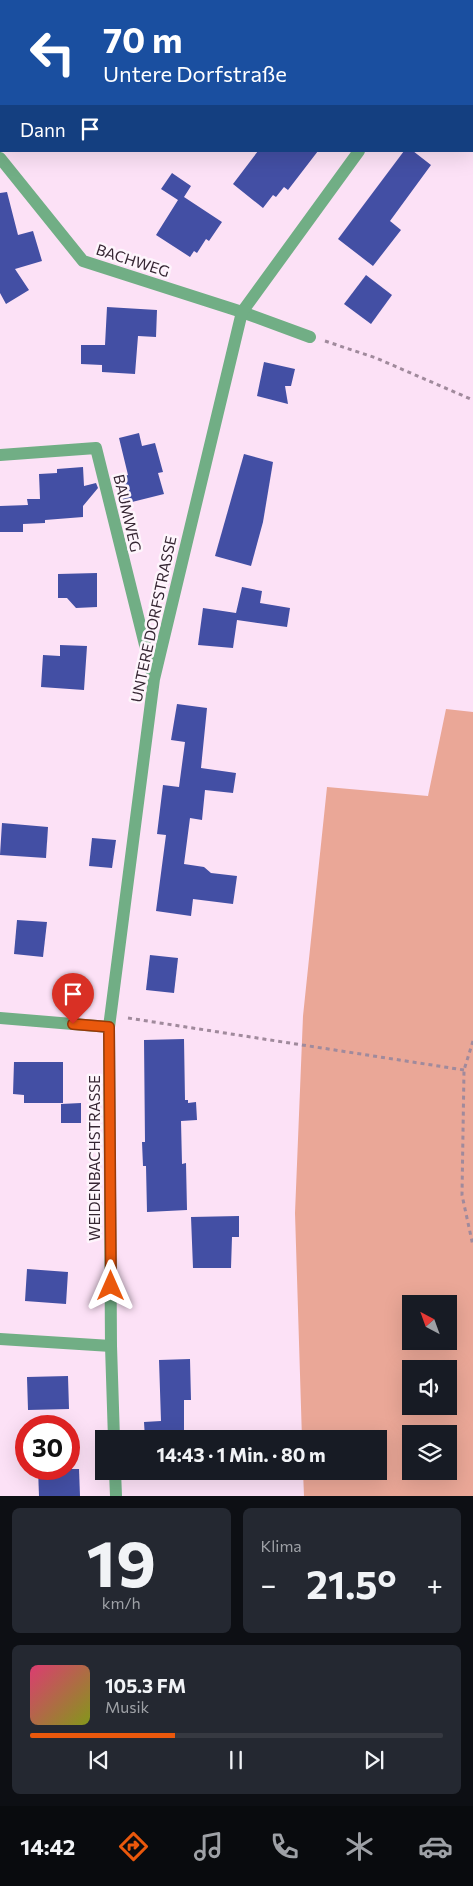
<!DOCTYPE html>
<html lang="de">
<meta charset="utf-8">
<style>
body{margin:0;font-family:Commissioner,sans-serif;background:#242831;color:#f1f3f6;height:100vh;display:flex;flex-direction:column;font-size:19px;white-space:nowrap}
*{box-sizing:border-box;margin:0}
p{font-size:16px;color:#9ea1a6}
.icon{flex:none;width:28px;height:28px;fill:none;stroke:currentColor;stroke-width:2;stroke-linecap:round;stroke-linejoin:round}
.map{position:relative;height:1496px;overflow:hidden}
.details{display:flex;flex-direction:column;gap:12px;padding:12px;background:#0d0f14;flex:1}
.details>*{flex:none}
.top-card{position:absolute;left:0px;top:0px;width:474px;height:152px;box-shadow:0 5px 20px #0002;background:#1a4fa0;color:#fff;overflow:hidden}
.needle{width:32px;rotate:319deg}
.controls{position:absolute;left:402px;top:1295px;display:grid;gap:10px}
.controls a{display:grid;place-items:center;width:55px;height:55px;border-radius:0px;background:#171b24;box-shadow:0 5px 20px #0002;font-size:25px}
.speed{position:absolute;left:15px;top:1415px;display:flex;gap:10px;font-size:25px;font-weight:700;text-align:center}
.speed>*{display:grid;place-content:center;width:65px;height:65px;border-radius:50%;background:#171b24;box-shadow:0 5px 20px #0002;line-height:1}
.speed .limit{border:8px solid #d22;background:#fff;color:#111}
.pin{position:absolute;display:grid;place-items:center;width:42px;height:42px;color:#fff;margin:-51px -21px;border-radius:50% 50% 50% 0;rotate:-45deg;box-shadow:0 0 5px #0007}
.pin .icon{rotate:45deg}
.me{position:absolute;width:55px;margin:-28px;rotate:0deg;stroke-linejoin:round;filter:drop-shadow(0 0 4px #0008)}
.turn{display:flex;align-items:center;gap:18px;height:105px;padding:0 20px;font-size:22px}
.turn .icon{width:65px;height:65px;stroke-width:2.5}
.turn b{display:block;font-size:35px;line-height:42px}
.then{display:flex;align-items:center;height:48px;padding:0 20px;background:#0003;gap:10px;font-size:19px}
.big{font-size:38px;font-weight:700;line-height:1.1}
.details .widget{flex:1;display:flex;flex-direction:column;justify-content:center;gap:8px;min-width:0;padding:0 18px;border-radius:8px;background:#242831}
.details .dial{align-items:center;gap:0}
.dial b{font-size:65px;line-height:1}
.song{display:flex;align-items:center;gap:15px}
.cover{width:60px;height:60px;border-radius:8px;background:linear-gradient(135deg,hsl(340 70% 55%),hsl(70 70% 35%))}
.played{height:5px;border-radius:2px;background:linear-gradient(90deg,#ea580c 35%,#363941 35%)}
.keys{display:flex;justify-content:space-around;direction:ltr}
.heat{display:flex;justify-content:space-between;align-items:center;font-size:28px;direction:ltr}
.details .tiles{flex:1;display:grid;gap:12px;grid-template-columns:1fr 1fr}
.widget:last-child{grid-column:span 2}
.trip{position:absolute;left:95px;top:1430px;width:292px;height:50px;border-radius:0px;background:#171b24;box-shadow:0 5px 20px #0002;font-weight:700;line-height:50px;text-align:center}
.tab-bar{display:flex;height:80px;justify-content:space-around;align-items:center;background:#090b0e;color:#9ea1a6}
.tab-bar .icon{width:35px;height:35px}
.tab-bar .current{color:#ea580c}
.tab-bar b{font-size:22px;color:#f1f3f6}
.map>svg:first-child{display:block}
.green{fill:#eaa797;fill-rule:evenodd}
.building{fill:#434fa4}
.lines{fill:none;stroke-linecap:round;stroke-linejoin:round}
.path{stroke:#a08a9c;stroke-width:3;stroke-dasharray:4 4;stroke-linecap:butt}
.service{stroke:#71ae85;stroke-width:12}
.minor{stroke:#71ae85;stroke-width:12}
.route-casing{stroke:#983908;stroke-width:12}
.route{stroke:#ea580c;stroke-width:9}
.labels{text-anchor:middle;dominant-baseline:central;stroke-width:5;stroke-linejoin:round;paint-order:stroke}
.street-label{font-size:15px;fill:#362633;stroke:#fef5fc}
</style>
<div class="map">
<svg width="473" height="1496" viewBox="0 0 473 1496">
<rect width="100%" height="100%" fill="#fce1f6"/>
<!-- green -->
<path class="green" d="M446,709l27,3v784h-169l-1,-25h76v-32h-77l-7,-226 8,-197 24,-229 101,9zM411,1304h38v37h-38zM411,1369h38v37h-38zM411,1434h38v37h-38z"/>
<!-- building -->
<g class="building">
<path d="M258,151h60l-30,39 -4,-3 -8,10 -3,-2 -10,13 -30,-24z"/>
<path d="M404,151h9l18,14 -41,56 11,9 -28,36 -35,-27z"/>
<path d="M172,173l19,13 -7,11 38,25 -13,19 -3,-2 -9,14 -3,-2 -4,6 -34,-22 22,-35 -17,-11z"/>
<path d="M7,192l11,43 15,-4 9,30 -27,8 14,21 -23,14 -6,-11v-100z"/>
<path d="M366,275l26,20 -21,29 -27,-20z"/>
<path d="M107,307l50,3 -1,27 -18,-1 -3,38 -33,-2v-7l-21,-1v-19h24z"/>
<path d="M264,362l31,7 -4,17h-6l3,18 -31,-8z"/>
<path d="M139,433l3,13 13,-3 8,29 -5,1 6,21 -40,10 -7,-26 11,-3 -9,-37z"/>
<path d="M244,454l29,8 -10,60 -12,44 -36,-10z"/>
<path d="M83,467l1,19 12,-3 2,5 -15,18v11l-38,3v3l-22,1v8h-23v-26l28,-1 -1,-6h13l-1,-25 18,-1v-4z"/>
<path d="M97,573v34l-21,1 -9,-10h-9v-24z"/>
<path d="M242,587l20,4 -2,12 30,5 -3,19 -50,-7 -4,28 -35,-3 5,-37 33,5z"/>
<path d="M60,645l27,1 -3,44 -43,-3 2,-32 17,1z"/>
<path d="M177,704l30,4 -6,60 35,5 -3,20 -28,-3 -3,30 -12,-2 -6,46 20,3 7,6 26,3 -4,28 -40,-5 -2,17 -35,-5 10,-76 -9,-1 6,-49 16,2 6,-45 -14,-2z"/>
<path d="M2,823l46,4 -2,31 -46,-3z"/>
<path d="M92,838l24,2 -4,28 -23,-2z"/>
<path d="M17,920l30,2 -4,35 -29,-3z"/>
<path d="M150,955l28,3 -4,35 -28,-3z"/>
<path d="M184,1039l1,61h3v3l8,-1 1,18 -16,1 1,43 4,-1 1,47 -40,2 -1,-46h-3l-1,-24h3l-1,-102z"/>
<path d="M14,1062h49v41h-39v-8l-11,-1z"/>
<path d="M81,1103v20h-20v-19z"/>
<path d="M239,1216v21h-7l-1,31h-38l-2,-51z"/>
<path d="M27,1269l41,3 -2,32 -41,-3z"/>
<path d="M190,1359l1,41h-7v39h-39l-1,-17 17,-1 -2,-61z"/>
<path d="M68,1376l1,33 -41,1 -1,-33z"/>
<path d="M38,1469h41l1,27h-41z"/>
<rect x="145" y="1471" width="40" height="6"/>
</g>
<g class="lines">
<!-- path -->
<g class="path">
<path d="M325,341l51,17 97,42"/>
<path d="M128,1018l336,52"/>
<path d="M473,1041l-9,29 -2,125 11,51"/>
</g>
<!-- service -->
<path class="service" d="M242,312l68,25"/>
<!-- minor -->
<g class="minor">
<path d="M472,3l1,-1"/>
<path d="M0,158l83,103 159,51"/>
<path d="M0,455l96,-7 57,229"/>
<path d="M0,1018l109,9 45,-348 88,-367 117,-161"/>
<path d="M109,1027l2,319 3,93"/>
<path d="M0,1339l111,7"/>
<path d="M115,1471l1,25"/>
</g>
</g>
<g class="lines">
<!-- route casing -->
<g class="route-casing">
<path id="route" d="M73,1024l36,3 2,259"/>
</g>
<!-- route -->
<use href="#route" class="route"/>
</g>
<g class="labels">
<!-- street labels -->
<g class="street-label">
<text transform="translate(133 260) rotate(18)">BACHWEG</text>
<text transform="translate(128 513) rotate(77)">BAUMWEG</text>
<text transform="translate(153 619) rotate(-78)">UNTERE DORFSTRASSE</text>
<text transform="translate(94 1158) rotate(-90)">WEIDENBACHSTRASSE</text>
</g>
</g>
</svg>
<div class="controls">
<a><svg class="needle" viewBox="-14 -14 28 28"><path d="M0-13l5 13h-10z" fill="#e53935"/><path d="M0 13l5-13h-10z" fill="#9ea1a6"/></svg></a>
<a><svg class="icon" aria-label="sound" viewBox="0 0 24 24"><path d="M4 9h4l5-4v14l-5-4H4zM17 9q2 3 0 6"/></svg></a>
<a><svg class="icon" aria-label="layers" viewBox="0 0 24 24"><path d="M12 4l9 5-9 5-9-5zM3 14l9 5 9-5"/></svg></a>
</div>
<div class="speed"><div class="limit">30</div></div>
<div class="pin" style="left:73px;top:1024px;background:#d93025"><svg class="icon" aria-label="arrive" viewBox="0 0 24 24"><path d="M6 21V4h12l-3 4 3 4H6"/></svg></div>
<svg class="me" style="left:111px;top:1286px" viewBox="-20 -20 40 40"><path d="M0-17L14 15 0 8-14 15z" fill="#ea580c" stroke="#fff" stroke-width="4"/></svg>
<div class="trip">14:43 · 1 Min. · 80 m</div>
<div class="top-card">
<div class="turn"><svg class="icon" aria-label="left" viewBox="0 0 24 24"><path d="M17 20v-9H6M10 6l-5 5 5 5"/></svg><div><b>70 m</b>Untere Dorfstraße</div></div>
<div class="then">Dann<svg class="icon" aria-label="arrive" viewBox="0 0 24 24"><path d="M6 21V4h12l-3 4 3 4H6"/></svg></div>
</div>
</div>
<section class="details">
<div class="tiles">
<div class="widget dial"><b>19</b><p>km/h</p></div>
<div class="widget"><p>Klima</p>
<div class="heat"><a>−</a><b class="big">21.5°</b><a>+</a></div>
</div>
<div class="widget">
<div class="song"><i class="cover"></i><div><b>105.3 FM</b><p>Musik</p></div></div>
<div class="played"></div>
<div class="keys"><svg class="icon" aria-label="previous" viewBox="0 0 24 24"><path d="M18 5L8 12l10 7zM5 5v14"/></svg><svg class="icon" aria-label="pause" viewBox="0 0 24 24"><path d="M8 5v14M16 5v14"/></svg><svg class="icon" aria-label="next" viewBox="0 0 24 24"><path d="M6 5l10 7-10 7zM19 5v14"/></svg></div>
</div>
</div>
</section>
<nav class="tab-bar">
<b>14:42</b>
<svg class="icon current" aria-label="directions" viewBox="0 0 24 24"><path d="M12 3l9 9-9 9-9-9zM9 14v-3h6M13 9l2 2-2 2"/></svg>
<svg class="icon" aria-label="music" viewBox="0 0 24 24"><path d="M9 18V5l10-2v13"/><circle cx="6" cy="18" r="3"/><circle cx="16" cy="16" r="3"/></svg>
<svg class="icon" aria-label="phone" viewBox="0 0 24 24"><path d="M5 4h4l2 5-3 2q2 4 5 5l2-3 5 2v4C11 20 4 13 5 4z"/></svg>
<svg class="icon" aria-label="climate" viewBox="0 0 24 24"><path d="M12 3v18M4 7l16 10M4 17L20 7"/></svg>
<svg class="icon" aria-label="car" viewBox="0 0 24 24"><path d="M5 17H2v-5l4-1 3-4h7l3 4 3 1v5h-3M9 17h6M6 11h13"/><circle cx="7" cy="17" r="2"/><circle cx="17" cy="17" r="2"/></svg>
</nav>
